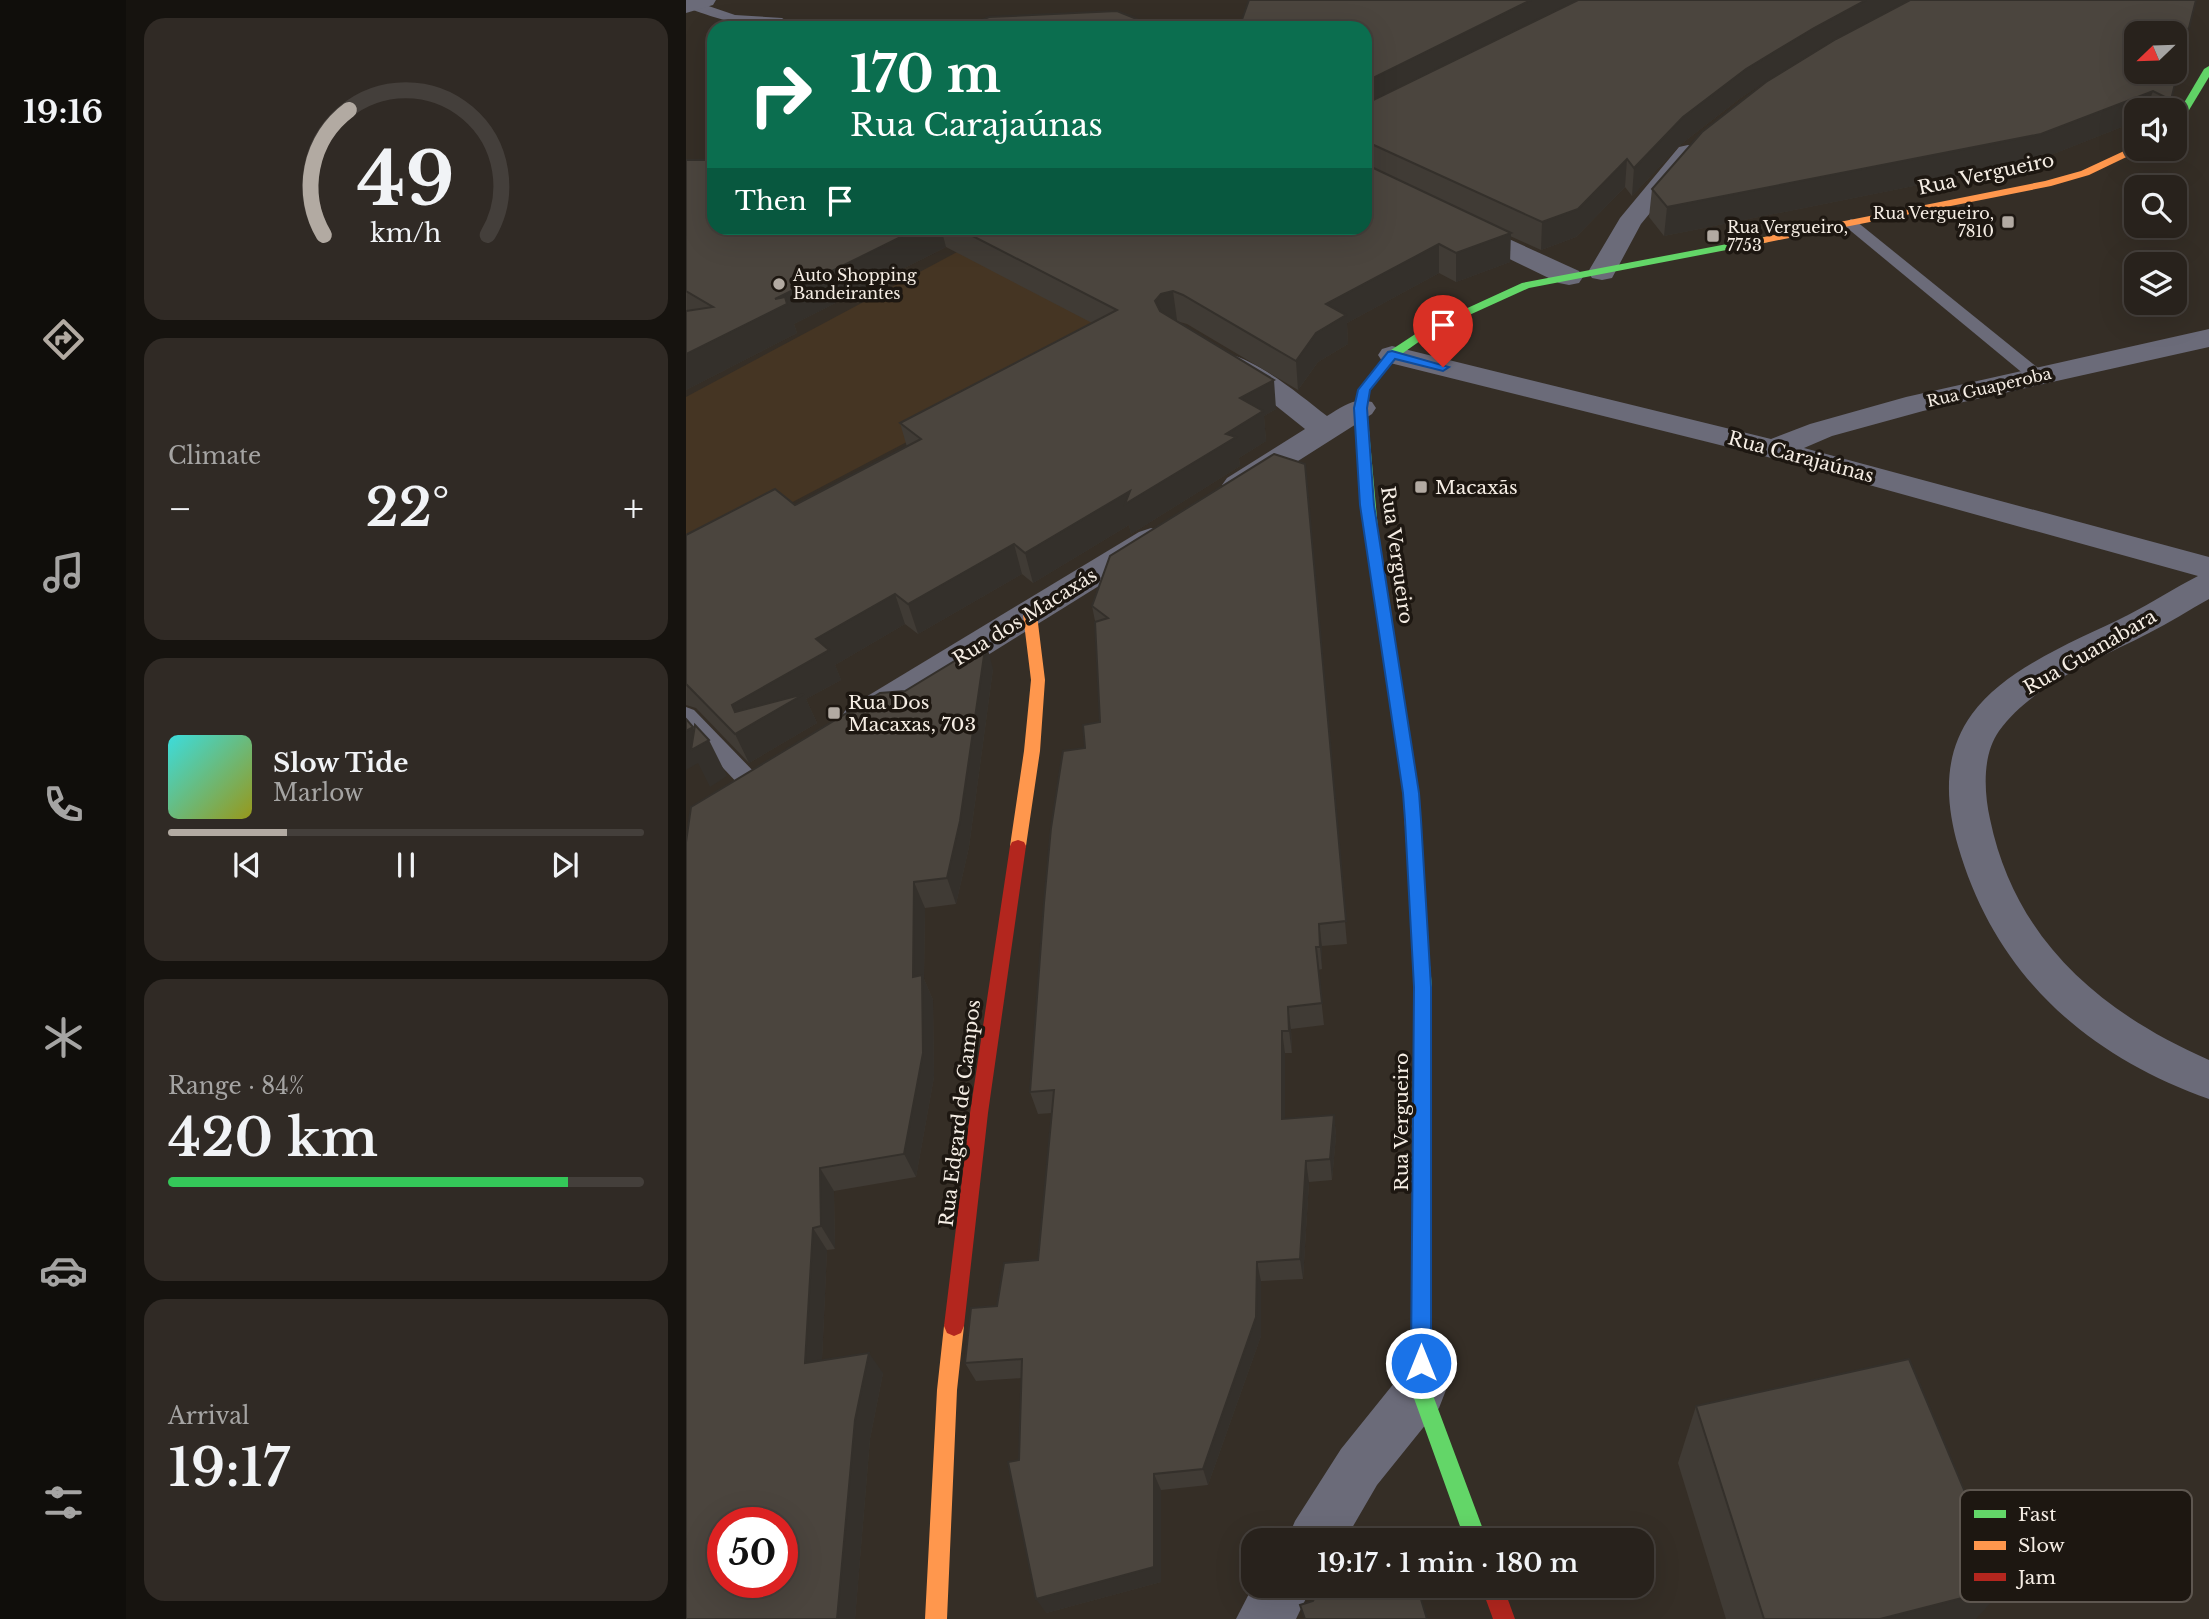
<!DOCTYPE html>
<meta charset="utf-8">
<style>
body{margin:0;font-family:"Libre Baskerville",serif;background:#302a25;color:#f1f3f6;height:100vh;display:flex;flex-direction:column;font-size:26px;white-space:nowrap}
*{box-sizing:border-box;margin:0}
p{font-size:23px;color:#a5a4a3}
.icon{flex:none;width:38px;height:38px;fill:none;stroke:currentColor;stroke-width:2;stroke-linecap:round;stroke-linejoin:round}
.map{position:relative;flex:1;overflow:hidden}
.drawer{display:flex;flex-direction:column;gap:18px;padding:18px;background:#16130f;width:560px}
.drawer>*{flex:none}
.guide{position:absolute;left:21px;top:21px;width:665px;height:214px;border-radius:21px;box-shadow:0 7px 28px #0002,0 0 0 2px #443f3b;background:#0b6e4f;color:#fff;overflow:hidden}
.needle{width:46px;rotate:247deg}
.fabs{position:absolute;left:1438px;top:21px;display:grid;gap:14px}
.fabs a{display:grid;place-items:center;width:63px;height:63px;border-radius:14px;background:#28221c;box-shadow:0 7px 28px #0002,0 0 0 2px #443f3b;font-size:35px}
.speed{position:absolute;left:21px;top:1507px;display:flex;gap:14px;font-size:35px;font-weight:700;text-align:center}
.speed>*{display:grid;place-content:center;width:91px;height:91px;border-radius:50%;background:#28221c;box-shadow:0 7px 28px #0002,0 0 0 2px #443f3b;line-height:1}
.speed .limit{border:10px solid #d22;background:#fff;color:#111}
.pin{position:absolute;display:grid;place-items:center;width:60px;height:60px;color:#fff;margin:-72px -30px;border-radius:50% 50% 50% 0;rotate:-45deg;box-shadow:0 0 7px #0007}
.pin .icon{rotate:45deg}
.me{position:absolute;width:77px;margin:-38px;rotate:0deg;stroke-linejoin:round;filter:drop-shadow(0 0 5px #0008)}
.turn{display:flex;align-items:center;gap:24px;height:147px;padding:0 28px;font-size:32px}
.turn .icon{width:91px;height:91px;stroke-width:2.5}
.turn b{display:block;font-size:49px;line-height:60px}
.then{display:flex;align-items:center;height:66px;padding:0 28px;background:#0003;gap:14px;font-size:26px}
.big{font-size:52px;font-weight:600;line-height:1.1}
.drawer .widget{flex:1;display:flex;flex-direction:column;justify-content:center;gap:10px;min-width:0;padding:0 24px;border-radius:21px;background:#302a25}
.drawer .dial{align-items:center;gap:0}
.dial svg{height:182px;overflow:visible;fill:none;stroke:#443f3b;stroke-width:7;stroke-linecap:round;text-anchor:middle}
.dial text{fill:#f1f3f6;stroke:none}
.song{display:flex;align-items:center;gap:21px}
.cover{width:84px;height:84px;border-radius:10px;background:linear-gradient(135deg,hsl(180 70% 55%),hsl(60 70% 35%))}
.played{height:7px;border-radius:4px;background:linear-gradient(90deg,#b2aaa2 25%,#443f3b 25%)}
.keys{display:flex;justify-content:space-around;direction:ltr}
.heat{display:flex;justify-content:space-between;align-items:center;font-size:38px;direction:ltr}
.charge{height:10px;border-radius:5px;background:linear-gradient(90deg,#34c759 84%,#443f3b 0)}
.trip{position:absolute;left:555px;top:1528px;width:413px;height:70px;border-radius:21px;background:#28221c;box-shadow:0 7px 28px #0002,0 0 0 2px #443f3b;font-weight:600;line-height:70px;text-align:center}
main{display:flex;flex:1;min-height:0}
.tabs{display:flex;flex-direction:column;width:126px;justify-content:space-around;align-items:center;background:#100e0b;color:#a5a4a3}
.tabs .icon{width:49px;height:49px}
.tabs .active{color:#b2aaa2}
.tabs b{font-size:32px;color:#f1f3f6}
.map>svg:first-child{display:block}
.built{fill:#453523}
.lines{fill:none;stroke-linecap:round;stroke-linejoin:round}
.lane{fill:#6b6b79;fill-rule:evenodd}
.street{fill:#6b6b79;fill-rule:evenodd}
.fast{fill:#63d668;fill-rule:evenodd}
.slow{fill:#ff974d;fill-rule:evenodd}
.jam{fill:#b3261e;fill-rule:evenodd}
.wall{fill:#403b35}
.shaded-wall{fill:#34302b}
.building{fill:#4b453e;stroke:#34302b;stroke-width:2;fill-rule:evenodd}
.route{fill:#1a73e8;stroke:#114b97;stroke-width:2}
.poi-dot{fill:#b2aaa2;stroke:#1d1711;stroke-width:2.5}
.labels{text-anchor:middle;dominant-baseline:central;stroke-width:7;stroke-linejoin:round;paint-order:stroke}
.far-poi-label{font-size:16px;fill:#f5ede4;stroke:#1d1711;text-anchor:start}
.far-street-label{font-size:16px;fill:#f5ede4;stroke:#1d1711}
.street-label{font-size:19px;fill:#f5ede4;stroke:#1d1711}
.poi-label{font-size:19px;fill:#f5ede4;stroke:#1d1711;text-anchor:start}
.key{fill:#1d1711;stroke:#5e5750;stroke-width:2}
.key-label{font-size:19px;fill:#f5ede4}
</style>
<main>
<nav class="tabs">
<b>19:16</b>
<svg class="icon active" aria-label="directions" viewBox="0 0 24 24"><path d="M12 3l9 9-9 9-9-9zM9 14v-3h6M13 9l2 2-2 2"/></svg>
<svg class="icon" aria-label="music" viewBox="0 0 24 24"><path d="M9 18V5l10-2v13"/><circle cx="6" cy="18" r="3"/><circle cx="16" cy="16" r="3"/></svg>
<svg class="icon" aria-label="phone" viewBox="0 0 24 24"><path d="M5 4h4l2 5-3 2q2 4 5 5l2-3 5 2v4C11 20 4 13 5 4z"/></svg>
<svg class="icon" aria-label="climate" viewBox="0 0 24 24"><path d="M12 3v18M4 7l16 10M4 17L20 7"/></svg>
<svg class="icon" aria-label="car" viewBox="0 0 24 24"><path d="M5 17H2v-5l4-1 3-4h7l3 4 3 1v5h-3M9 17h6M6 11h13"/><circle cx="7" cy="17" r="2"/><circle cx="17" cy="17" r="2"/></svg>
<svg class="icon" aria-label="filters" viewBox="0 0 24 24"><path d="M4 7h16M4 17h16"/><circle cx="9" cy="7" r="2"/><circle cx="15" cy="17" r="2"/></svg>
</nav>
<section class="drawer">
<div class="widget dial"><svg viewBox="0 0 100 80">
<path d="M14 69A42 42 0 1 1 86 69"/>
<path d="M14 69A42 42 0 0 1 25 14" stroke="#b2aaa2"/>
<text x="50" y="56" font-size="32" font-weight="700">49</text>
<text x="50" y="72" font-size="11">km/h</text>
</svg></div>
<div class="widget"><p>Climate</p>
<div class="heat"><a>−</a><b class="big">22°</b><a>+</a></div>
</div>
<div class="widget">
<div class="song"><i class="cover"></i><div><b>Slow Tide</b><p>Marlow</p></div></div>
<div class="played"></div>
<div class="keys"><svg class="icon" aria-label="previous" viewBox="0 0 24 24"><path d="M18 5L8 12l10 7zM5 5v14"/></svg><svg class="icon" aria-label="pause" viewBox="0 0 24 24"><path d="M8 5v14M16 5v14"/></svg><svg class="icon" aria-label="next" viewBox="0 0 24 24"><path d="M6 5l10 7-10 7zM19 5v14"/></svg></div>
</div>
<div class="widget"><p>Range · 84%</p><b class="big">420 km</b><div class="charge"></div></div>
<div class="widget"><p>Arrival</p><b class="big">19:17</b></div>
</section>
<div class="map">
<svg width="1523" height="1619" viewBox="0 0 1523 1619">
<rect width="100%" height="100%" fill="#352e26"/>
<!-- built -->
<path class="built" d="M316,228l278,18 -594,312v-161z"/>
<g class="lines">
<!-- lane -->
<g class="lane">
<path d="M5,0l44,15 47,3 6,4c-18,15 -81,-6 -102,-15v-5z"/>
<path d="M1165,219l5,2 187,151 3,4 -3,4h-12l-185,-153 -3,-3z"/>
<path d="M0,707l8,3 65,67 3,6 -3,6 -8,2 -8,-2 -57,-60z"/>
</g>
<!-- street -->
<g class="street">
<path d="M0,0h30l-3,5 -27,8z"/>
<path d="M1002,145l9,2 3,5 -59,72 -29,54 -10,2 -10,-2 -4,-6 32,-54 59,-71z"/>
<path d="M779,219l114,52 4,6 -4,6 -10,2 -10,-2 -103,-50 -4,-6 4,-6z"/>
<path d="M1523,329v18l-286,64 -91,25 -28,12 405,109v42c-20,11 -40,24 -60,34 -50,26 -116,51 -150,98 -17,24 -15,61 -9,88 25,121 110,193 219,241v39c-124,-44 -214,-125 -251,-253 -13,-46 -15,-92 14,-132 34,-47 106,-74 156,-99 24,-12 46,-27 70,-39l-434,-120 -382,-95 -4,-6 4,-6 10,-3 379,93 39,-15 96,-27z"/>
<path d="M543,354c33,9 71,41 98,62 15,-9 26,-19 45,-14l4,6 -4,6 -123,78 -11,3 -11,-3 -5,-7 5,-7 78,-49 -35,-28 -51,-32 -5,-6 5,-6z"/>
<path d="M465,528l12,4 4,7 -4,7 -291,181 -13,4 -13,-4 -5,-9 5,-9 293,-177z"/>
<path d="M735,1365l18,7 7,18 -7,18 -62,77 -32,55h-58l8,-19 46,-72 62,-77z"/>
<path d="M567,1586h59l-16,33h-60z"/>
</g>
<!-- fast -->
<g class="fast">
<path d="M1523,66v11l-29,48 -5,1v-8l29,-49z"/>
<path d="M1078,237l4,1v4l-239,46 -95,43 -38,27 -26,32 -3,18 11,121 -7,4 -5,-1 -11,-124 3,-18 30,-38 38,-25 96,-44z"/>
<path d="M734,937l6,2 2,5 4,43 -1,403 56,150h-22l-54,-150 3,-403 -2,-43 2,-5z"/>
</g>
<!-- slow -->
<g class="slow">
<path d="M1451,145v4l4,1 -52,25 -38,11 -287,57 -5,-3 5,-3 281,-56 36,-10z"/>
<path d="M685,525l7,4 41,264 9,151 -2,5 -6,2 -6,-2 -2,-5 -9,-151 -39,-264z"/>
<path d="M344,610l7,5 8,65 -5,71 -14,95 -2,4h-12l-2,-4 14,-95 7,-71 -8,-65z"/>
<path d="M268,1316l7,3 3,7 -7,64 -10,229h-22l12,-229 7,-64 3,-7z"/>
</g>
<!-- jam -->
<g class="jam">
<path d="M332,840l6,2 2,4 -38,267 -24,213 -3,7 -7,3 -7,-3 -3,-7 26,-213 40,-267 2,-4z"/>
<path d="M795,1586h22l12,33h-22z"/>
</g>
</g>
<!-- wall -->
<g class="wall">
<path d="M679,28h824l-6,20 -12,52 -4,10h-30v11l-104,41 -369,74 -15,-19 3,-28 113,-107 -23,15 -62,48 -48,51 -7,-9 -49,50 -35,13 -31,-14v26l-54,20 -17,-9 -92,50 1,21 -30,18 -20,28 -111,-66 -11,-3 100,88 -12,7 2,25 -27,17 1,8 -109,68 -2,-9 -96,58 -11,-9 -104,60 -13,-10 -70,41 6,15 -35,19 11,24 -68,40 -53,-55 -10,-3v-170l109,-30 112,-58 -7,-24 192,-100 -146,-76 -152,77 3,9 -111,57v-230l28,68h651z"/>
<path d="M619,464l42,480 -25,2v23l-4,1 6,55 -33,4 1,24h-7v66l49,-4 2,21 -4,44 -23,2 -6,97 -42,2v55l-53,149 -47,5v92l-115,31 -27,-153 3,-82 -46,3 -11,-18 32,-57 41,-46 14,-147 -14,1 -8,-22 55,-344 15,-26 -5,-101 -3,-15z"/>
<path d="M307,669l-24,178 -13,57 -31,4 -1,71 9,21 1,77 -18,100 -82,14 1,58 -8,1 -5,110 61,13 -13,66 -15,180h-169l219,-928z"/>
<path d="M1010,1406l280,213h-250l-48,-156z"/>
</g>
<!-- shaded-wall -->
<g class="shaded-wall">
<path d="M845,0h51l-217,110v-28z"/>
<path d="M1180,0h43l-100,55 -67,42 -62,48 -48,51 2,-28 49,-51 63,-48 68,-41z"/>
<path d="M1503,28l-9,26 -5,6v-16z"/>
<path d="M1467,91l-7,19h-9v11l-104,41 -369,74 3,-29z"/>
<path d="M941,159l-2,28 -49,50 -35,13 1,-28z"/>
<path d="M233,228h22l5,19 -152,77 3,9 -111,57v-36l89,-55z"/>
<path d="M825,233l-1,29 -54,20v-29z"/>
<path d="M753,244v29l-92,50 1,21 -30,18 -20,28 -2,-29 30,-57z"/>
<path d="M487,291l4,29 -12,3 -10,-22 6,-7z"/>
<path d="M588,380l2,29 -12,7 2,25 -27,17 1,8 -109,68 -2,-9 -96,58 -8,-30 201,-119 14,-36z"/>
<path d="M328,544l8,30 -104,60 -10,-30z"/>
<path d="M209,594l10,30 -70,41 6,15 -35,19 11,24 -68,40 -14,-29 -3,-29 84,-66z"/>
<path d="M300,642l7,27 -24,178 -13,57 -9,-26z"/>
<path d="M7,727l9,17 7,-4 18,36 -17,11 -12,-24 -12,7v-39z"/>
<path d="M228,882l11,26 -1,71 9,21 1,77 -18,100 -12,-23 9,-177z"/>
<path d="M633,924l3,22v23l-2,-22z"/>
<path d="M602,1007l3,22 1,24 -3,-22z"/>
<path d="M596,1031l3,22v87l-3,-21z"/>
<path d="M648,1115l2,21 -4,44 -2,-21z"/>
<path d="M620,1161l3,21 -6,97 -3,-20z"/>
<path d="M134,1168l14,23 1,58 -14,-23z"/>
<path d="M127,1228l14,22 -6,133 -16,-20z"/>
<path d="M571,1262l4,19v55l-53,149 -5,-16z"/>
<path d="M183,1353l14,20 -13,66 -15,180h-18l18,-199z"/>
<path d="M468,1474l7,16v92l-115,31 -10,-14z"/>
<path d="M1319,1587l-29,32h-96z"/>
</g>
<!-- building -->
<g class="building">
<path d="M563,0h282l-166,82v-54h-126z"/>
<path d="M892,0h288l-52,28 -68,41 -63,48 -49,51 -7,-9 -49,50 -36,13 -177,-81v-37z"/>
<path d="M1224,0h286l-7,28 -14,16v-11h-38v39h38v-26l9,2 -13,52 -18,-9 -112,43 -374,73 -15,-18 50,-57 64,-50 70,-43z"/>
<path d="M431,11l42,17h-197l27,-11z"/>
<path d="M0,160h28v68h205l-144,71 10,-2 2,7 -101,50v-43l27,-4 -27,-16z"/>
<path d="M679,164l146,69 -55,20 -17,-9 -113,60 20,11 -30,18 -20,28 -113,-66 -10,-4 -12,3 -6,7 5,10 114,69 -34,18 23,13 -37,23 10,3 -111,67 5,-13 -105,62 -11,-9 -106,60 -13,-10 -79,45 13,11 -97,55 3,7 69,-18 -69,40 -49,-50v-149l89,-46 20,16 126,-66 -21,-16 217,-113 -160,-82h408z"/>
<path d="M588,454l31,10 41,457 -27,3 1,23h-4l6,56 -34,4 1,24h-7v88l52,-4 -4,44 -24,2 -6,98 -43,3 -1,55 -53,152 -49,5v93l-118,32 -28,-137 11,-2 3,-101 -57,4 6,-55 26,-2 7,-43 34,-3 16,-170 -24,2 14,-189 7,-75 12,-77 22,-3 -2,-23 17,-3 -5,-100 13,-4 -16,-12 18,-50z"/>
<path d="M300,642l-26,179 -13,57 -33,4 -1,95 9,-2 1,78 -19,101 -84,14 1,58 -8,2 -8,135 64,-10 -14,67 -18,199h-151v-777l5,-35 189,-114 25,-2zM37,1522h59v60h-59z"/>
<path d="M0,719l7,8 -7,4z"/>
<path d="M9,725l14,15 -18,10z"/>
<path d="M1223,1359l96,228 -125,32h-116l-68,-213z"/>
<path d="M635,1586h96l10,33h-122l-5,-14 13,-4z"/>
</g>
<!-- route -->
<path class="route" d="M706,351l57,16 -6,4 -48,-12 -25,31 -3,18 7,97 45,288 2,27 10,167v376l-3,7 -7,3 -7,-3 -3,-7 3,-376 -9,-167 -2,-27 -43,-288 -6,-97 4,-18 30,-38z"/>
<!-- markers -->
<g class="poi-dot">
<rect x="1315" y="215" width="14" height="14" rx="3.5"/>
<rect x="1020" y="229" width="14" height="14" rx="3.5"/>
<circle cx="93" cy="284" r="7"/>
<rect x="728" y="480" width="14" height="14" rx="3.5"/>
<rect x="141" y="706" width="14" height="14" rx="3.5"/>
</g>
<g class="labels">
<!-- far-poi labels -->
<g class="far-poi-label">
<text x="1308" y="213" text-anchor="end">Rua Vergueiro,<tspan x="1308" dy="18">7810</tspan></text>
<text x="1041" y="227">Rua Vergueiro,<tspan x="1041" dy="18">7753</tspan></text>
<text x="107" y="275">Auto Shopping<tspan x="107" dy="18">Bandeirantes</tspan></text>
</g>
<!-- far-street labels -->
<g class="far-street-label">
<text transform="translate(1303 387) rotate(-13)">Rua Guaperoba</text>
</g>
<!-- street labels -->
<g class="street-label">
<text transform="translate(1300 174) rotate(-12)">Rua Vergueiro</text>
<text transform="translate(1115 457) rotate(15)">Rua Carajaúnas</text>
<text transform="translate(711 555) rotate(82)">Rua Vergueiro</text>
<text transform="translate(339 617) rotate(-32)">Rua dos Macaxás</text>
<text transform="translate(1404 652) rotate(-30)">Rua Guanabara</text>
<text transform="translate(274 1113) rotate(-83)">Rua Edgard de Campos</text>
<text transform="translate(715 1122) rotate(-90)">Rua Vergueiro</text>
</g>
<!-- poi labels -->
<g class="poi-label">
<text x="749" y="487">Macaxãs</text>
<text x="162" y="702">Rua Dos<tspan x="162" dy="22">Macaxas, 703</tspan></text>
</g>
</g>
<!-- legend -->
<rect x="1274" y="1490" width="232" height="112" rx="10" class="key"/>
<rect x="1288" y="1510" width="32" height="8" fill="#63d668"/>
<rect x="1288" y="1541" width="32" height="9" fill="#ff974d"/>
<rect x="1288" y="1573" width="32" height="8" fill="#b3261e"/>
<g class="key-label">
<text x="1332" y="1521">Fast</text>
<text x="1332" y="1552">Slow</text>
<text x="1332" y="1584">Jam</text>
</g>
</svg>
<div class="fabs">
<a><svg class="needle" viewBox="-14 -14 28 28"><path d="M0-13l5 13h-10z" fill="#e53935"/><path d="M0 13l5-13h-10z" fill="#a5a4a3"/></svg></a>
<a><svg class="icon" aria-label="sound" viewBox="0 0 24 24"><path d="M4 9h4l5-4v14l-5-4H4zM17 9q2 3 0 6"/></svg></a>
<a><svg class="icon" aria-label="search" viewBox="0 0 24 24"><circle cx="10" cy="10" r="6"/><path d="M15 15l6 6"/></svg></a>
<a><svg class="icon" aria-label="layers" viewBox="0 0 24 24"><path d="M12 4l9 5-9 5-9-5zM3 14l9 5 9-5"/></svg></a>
</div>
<div class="speed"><div class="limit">50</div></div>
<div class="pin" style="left:757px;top:367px;background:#d93025"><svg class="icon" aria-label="arrive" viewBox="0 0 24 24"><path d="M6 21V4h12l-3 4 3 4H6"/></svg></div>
<svg class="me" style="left:735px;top:1363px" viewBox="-20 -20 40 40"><circle r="17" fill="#1a73e8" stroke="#fff" stroke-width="3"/><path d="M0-11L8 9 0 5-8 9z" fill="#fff"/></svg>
<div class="trip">19:17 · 1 min · 180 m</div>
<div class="guide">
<div class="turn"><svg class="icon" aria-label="right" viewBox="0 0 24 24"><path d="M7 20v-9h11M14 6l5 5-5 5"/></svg><div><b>170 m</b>Rua Carajaúnas</div></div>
<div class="then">Then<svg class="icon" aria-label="arrive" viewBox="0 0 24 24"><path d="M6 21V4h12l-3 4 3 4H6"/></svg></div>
</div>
</div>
</main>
